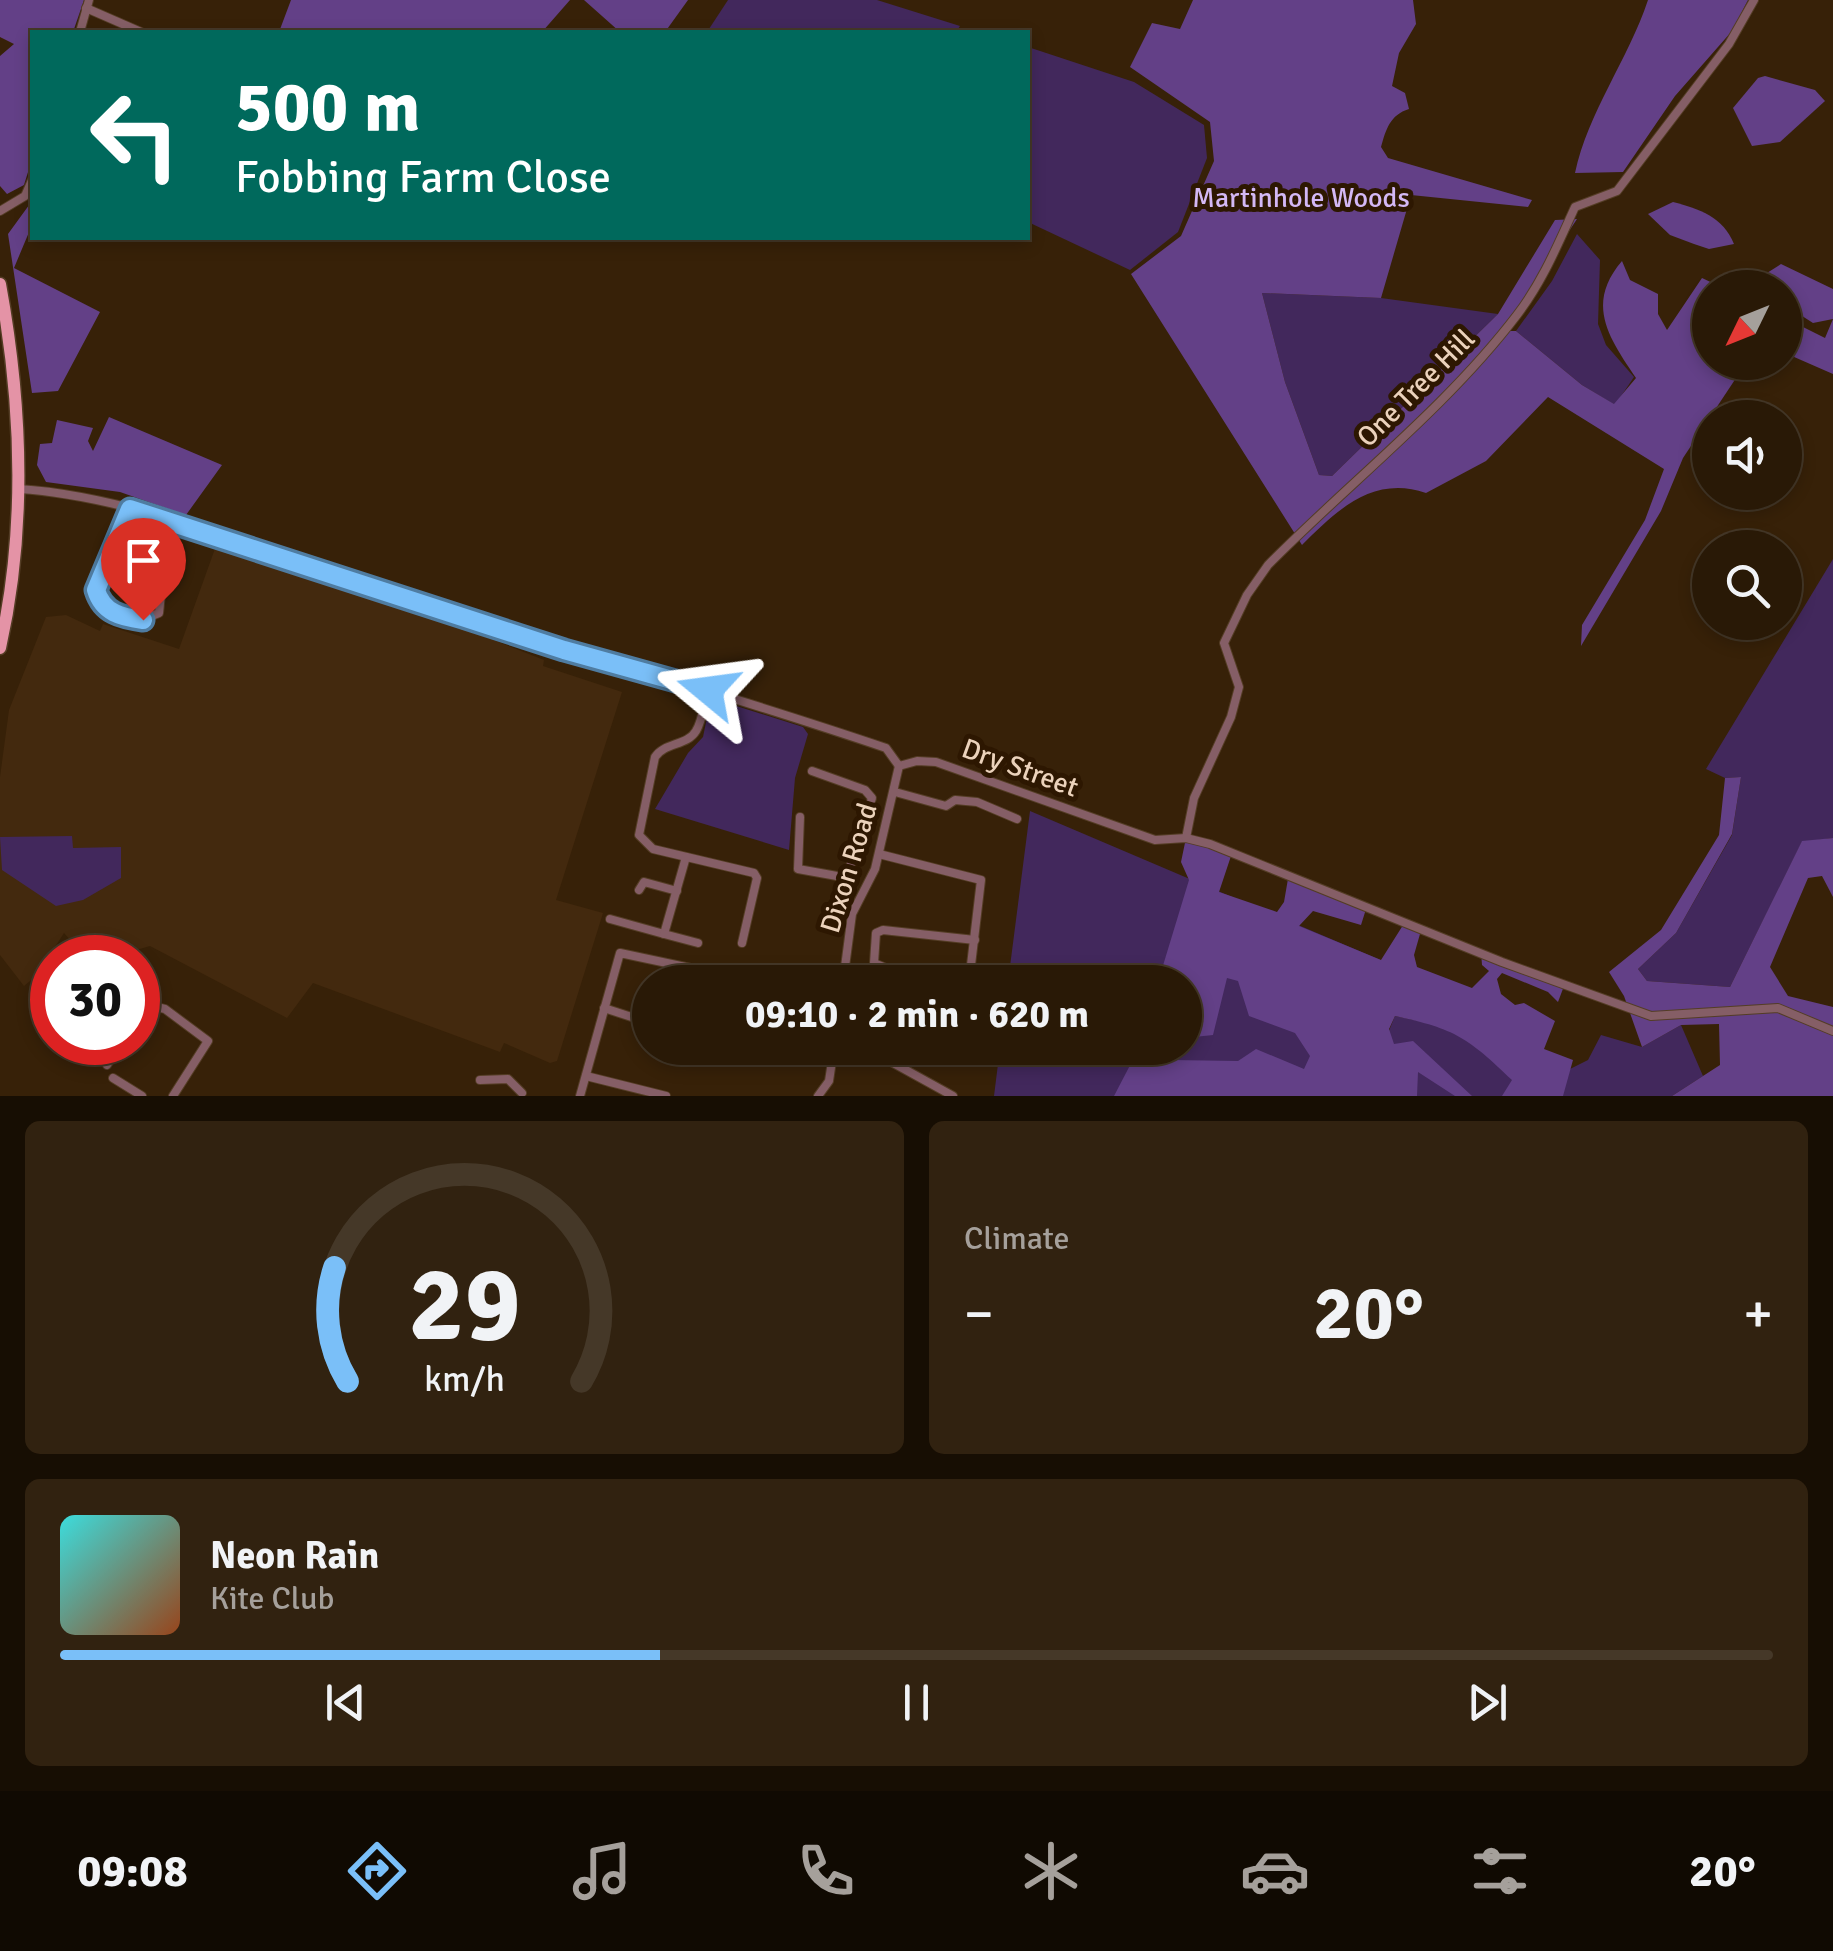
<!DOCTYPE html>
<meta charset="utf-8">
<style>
body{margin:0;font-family:Signika,sans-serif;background:#312210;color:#f1f3f6;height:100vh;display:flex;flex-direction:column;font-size:38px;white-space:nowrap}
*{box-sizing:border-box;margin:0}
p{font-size:32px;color:#a5a09b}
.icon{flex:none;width:55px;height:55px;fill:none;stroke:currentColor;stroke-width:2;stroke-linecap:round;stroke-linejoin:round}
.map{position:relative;height:1096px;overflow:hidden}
.details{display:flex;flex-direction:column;gap:25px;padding:25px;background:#170e03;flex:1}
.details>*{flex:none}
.guide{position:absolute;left:30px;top:30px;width:1000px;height:210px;border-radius:0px;box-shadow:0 5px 15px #0003,0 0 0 2px #453828;background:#00695c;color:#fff;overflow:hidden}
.needle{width:65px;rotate:227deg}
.controls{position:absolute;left:1692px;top:270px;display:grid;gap:20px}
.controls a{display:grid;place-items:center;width:110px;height:110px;border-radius:50%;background:#291906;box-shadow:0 5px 15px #0003,0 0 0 2px #453828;font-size:50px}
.speed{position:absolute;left:30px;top:935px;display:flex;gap:20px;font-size:50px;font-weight:700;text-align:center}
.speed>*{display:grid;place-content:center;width:130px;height:130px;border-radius:50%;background:#291906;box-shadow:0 5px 15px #0003,0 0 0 2px #453828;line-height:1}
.speed .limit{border:15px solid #d22;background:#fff;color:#111}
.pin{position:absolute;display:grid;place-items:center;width:85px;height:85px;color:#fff;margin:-102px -42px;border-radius:50% 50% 50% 0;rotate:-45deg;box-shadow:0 0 10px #0007}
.pin .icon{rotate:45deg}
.me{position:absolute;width:110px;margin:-55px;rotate:286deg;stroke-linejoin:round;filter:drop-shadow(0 0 8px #0008)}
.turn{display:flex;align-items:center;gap:35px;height:210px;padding:0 40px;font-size:45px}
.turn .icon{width:130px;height:130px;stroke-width:2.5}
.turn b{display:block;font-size:70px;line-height:85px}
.big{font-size:75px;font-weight:800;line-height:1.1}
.details .tile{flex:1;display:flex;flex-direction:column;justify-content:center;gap:15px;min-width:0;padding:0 35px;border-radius:15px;background:#312210}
.details .dial{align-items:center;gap:0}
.dial svg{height:260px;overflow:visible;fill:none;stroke:#453828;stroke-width:7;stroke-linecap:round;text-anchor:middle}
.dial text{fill:#f1f3f6;stroke:none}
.song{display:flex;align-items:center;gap:30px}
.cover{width:120px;height:120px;border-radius:15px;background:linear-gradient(135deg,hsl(180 70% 55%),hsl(20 70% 35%))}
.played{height:10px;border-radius:5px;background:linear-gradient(90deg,#7abff8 35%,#453828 35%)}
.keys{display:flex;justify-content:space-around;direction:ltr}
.heat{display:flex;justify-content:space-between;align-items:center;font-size:55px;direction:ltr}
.details .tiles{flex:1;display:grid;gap:25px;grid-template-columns:1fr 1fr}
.tile:last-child{grid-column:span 2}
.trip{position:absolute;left:632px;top:965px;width:570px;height:100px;border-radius:50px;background:#291906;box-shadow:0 5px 15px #0003,0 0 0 2px #453828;font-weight:800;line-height:100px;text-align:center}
.tab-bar{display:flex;height:160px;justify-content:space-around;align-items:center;background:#100a02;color:#a5a09b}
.tab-bar .icon{width:70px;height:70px}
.tab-bar .active{color:#7abff8}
.tab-bar b{font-size:45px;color:#f1f3f6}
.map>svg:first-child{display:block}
.built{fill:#43290e}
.green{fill:#42285c}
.forest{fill:#634087}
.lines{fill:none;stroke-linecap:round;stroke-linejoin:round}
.minor-casing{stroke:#543d25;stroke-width:10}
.primary-casing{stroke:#543d25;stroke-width:15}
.minor{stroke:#855e66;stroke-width:8}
.primary{stroke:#e493a6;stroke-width:12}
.route-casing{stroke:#4f7ca1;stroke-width:25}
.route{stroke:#7abff8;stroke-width:18}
.labels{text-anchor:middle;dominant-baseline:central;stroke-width:10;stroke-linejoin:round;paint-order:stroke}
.park-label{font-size:28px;fill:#d3b8f5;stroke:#2d1701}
.street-label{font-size:28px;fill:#ebd2bb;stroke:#2d1701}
</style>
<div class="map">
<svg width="1833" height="1096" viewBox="0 0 1833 1096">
<rect width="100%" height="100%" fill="#372108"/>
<!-- built -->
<path class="built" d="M217,543l262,86 -1,5 66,26 -1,6 79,26 -66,208 47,13 -46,148 -7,2 -46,-20 -4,9 -187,-69 -26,35 -137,-72 -34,10 -30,-10 -4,-7 -10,3 -8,-9 -28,43 -12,10 -24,-31v-178l9,-67 37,-93 20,-2 34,16 3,-7 76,25z"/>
<!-- green -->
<g class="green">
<path d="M728,0h149l83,26 -4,6h-249z"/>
<path d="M1028,47l106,35 70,43 3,33 -29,74 -48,38 -102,-48z"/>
<path d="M1577,234l23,26 -2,64 8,21 28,32 -19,28 -33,-20 -66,-54 36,-50z"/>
<path d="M1262,293l119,5 117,16 -166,162 -13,-1 -34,-93z"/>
<path d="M1833,559v279l-31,4 -72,145 -83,-6 -9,-12 38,-36 56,-98 9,-58 -16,1 -19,-9z"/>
<path d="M711,698l92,29 5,7 -13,44 -6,72 -134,-41 33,-56 15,-16z"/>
<path d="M1030,811l381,162 -45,114 29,-71 78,16 97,37 18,-9 13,-25 41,12 39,-22 22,51 -31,20h-678l6,-48h185v-66h-177z"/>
<path d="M72,836l1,12 48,-1v31l-38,22 -27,6 -54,-36 -2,-33z"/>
</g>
<!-- forest -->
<g class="forest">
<path d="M0,0h84l-11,32h-41v127l-8,26 -17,9 -7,-8v-130l14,-12 -14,-7z"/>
<path d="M291,0h279l-28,32h-263z"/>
<path d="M584,0h104l-23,32h-45z"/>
<path d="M1193,0h220l3,24 -17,29 -7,33 13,7 4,16c-19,6 -23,20 -28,38l7,11 144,42 -4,7 -117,-12 -30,103 -119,-5 23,89 34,93 13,1 166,-162 57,-94 22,-1 -74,112h13l66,54 32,19 22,-26c-27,-40 -51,-74 -14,-117l8,19 28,14v20l9,16 35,-52 19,9 -11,1v74l36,1 -63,95 -22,53 -80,135 1,-21 63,-105 19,-51 -116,-72 -62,64 -60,32c-53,-18 -89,17 -124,52l-171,-271 50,-38 33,-75 -4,-39 -80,-55 22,-44 28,6z"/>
<path d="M1648,0h100l-16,31 -57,65 -52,76 -48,1c13,-61 53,-113 73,-173z"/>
<path d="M1765,76l50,14 10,11 -45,41 -28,4 -19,-38 25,-30z"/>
<path d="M32,201v24l-18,43 86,44 -42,79 -26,2 -24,-159z"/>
<path d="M1673,202c27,7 50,15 61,42l-25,5 -15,-5 -24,-9 -22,-21z"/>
<path d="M1781,264l52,25v30l-20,4 -28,-18v-17l-24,-1 6,-14z"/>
<path d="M1785,318l40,20 8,-19v55l-48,-21z"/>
<path d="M109,417l113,48 -36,50 -66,-23 -74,-10 -9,-17 3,-21 12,-1 5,-23 36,8 -5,13 5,10z"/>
<path d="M1741,777l-9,57 -56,99 -38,36 9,12 83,6 72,-146 31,-3v59l-11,-21 -14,2 -38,89 18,29 45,11v89h-161l48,-31 -1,-41 -38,1 -39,22 -18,-51 -15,-24 52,-42 58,-95 6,-57z"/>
<path d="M1186,838l46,15 -13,39 58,20 7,-10 5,-29 78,33 -6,19 -48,-14 -14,15 82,34 24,-38 17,5 -8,28 3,12 55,21 17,-17 -7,-6 -1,-13 83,34 -6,16 -10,-10 -46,-19 -5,6 4,15 14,11 9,-2 31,18 -11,28 29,11 -10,36h-61l10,-16c-44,-42 -56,-51 -117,-64l-6,13 5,15 19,-3 59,55h-17l-37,-24 -1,24h-303l25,-48h32v12l67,1 18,-12 48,20 6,-13 -15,-23 -46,-17 -11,-35 -11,-3 -14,57 -28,3v-56h-27l31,-102 -8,-18z"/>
</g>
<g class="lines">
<!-- minor casing -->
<g class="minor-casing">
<g id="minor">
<path d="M86,8l55,24"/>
<path d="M80,32l9,-32"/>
<path d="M0,211l25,-15 7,-16"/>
<path d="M19,489c115,7 248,64 359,100 169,54 340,102 508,159l13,18 18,-5 19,1 219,78 31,-2 24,6 292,118 149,54 127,-8 55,23"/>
<path d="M108,567l-13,23c10,27 38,35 64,23l2,-19 -10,-13 -43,-14 22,-58"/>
<path d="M708,690c-4,12 -5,30 -12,41 -9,15 -31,11 -41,26l-16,78 14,14 101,24 3,5 -15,65"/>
<path d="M895,792l51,14 9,-6 22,2 40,17"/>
<path d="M800,817l-2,52 39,7 11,-3 24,-75 -7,-8 -53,-19"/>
<path d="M1186,838l8,-40 37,-81 8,-30 -15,-44 23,-48 21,-30c82,-83 178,-157 249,-250 26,-34 41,-71 58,-108l42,-16 112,-147 25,-44"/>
<path d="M879,854l102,26 -12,102"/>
<path d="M639,890l5,-8 33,9"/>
<path d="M610,919l54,15 22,-77"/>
<path d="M664,934l34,9"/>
<path d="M791,981l11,1"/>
<path d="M843,982l9,-68 23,-45 24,-103"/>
<path d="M901,982l-1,-8 -26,-11 2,-30 7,-3 92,10"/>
<path d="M604,1008l46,15"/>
<path d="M138,1019l11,-14 16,4 43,32 -35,55"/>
<path d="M805,1048l28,3"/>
<path d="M866,1048l87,48"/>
<path d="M107,1065l14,-23"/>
<path d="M586,1076l80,20"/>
<path d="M113,1078l29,18"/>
<path d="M480,1080l28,-1 14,14"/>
<path d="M580,1096l40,-143 136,29"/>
<path d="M818,1096l11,-15 5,-33"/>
</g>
</g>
<!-- primary casing -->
<g class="primary-casing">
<path id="primary" d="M0,284c22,120 27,244 0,364"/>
</g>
<!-- minor -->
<use href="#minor" class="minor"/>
<!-- primary -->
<use href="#primary" class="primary"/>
</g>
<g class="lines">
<!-- route casing -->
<g class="route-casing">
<path id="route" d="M143,620c-22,-3 -40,-7 -47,-30l34,-81 434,141 144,40"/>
</g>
<!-- route -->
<use href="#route" class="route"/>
</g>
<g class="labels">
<!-- park labels -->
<g class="park-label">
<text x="1301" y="198">Martinhole Woods</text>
</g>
<!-- street labels -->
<g class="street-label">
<text transform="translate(1416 388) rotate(-45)">One Tree Hill</text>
<text transform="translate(1020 768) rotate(20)">Dry Street</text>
<text transform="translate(849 868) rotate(-73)">Dixon Road</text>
</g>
</g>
</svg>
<div class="controls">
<a><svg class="needle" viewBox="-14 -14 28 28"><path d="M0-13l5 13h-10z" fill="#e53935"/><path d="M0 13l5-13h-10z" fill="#a5a09b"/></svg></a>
<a><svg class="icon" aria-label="sound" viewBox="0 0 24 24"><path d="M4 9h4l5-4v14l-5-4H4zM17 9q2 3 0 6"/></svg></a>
<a><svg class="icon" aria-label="search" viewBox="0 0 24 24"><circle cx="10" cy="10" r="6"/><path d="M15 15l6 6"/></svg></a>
</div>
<div class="speed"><div class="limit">30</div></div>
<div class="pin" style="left:143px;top:620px;background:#d93025"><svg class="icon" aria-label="arrive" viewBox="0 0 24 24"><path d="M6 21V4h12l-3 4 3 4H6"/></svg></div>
<svg class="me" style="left:708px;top:690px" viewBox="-20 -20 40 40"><path d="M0-17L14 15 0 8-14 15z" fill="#7abff8" stroke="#fff" stroke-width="4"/></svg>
<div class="trip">09:10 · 2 min · 620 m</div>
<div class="guide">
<div class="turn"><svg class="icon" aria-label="left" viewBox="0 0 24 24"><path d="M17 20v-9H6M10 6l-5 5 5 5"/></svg><div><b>500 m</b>Fobbing Farm Close</div></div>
</div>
</div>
<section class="details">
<div class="tiles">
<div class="tile dial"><svg viewBox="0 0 100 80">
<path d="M14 69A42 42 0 1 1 86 69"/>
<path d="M14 69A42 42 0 0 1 10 34" stroke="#7abff8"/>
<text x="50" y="56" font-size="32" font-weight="700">29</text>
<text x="50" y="72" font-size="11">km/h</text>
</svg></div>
<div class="tile"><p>Climate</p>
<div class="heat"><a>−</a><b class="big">20°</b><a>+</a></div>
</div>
<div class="tile">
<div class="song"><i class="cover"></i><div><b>Neon Rain</b><p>Kite Club</p></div></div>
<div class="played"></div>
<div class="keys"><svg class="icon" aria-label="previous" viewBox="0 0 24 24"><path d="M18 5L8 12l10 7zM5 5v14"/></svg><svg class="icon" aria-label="pause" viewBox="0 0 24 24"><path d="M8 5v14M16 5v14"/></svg><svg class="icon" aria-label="next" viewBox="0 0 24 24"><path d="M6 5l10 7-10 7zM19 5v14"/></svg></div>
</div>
</div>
</section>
<nav class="tab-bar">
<b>09:08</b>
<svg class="icon active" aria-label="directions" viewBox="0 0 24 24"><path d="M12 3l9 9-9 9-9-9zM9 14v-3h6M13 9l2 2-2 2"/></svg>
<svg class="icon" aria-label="music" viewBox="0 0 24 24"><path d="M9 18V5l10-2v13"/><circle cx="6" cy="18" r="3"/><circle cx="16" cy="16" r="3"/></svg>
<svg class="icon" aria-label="phone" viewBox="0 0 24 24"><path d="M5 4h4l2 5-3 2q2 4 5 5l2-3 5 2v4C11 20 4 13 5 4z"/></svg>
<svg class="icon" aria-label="climate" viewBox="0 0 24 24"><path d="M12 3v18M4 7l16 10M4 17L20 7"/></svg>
<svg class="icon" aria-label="car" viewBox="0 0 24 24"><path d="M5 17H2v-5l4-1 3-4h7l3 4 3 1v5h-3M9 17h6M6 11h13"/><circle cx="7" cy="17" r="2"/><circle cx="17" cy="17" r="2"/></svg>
<svg class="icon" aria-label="filters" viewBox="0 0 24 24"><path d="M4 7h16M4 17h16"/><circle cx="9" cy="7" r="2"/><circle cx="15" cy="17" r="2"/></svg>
<b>20°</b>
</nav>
